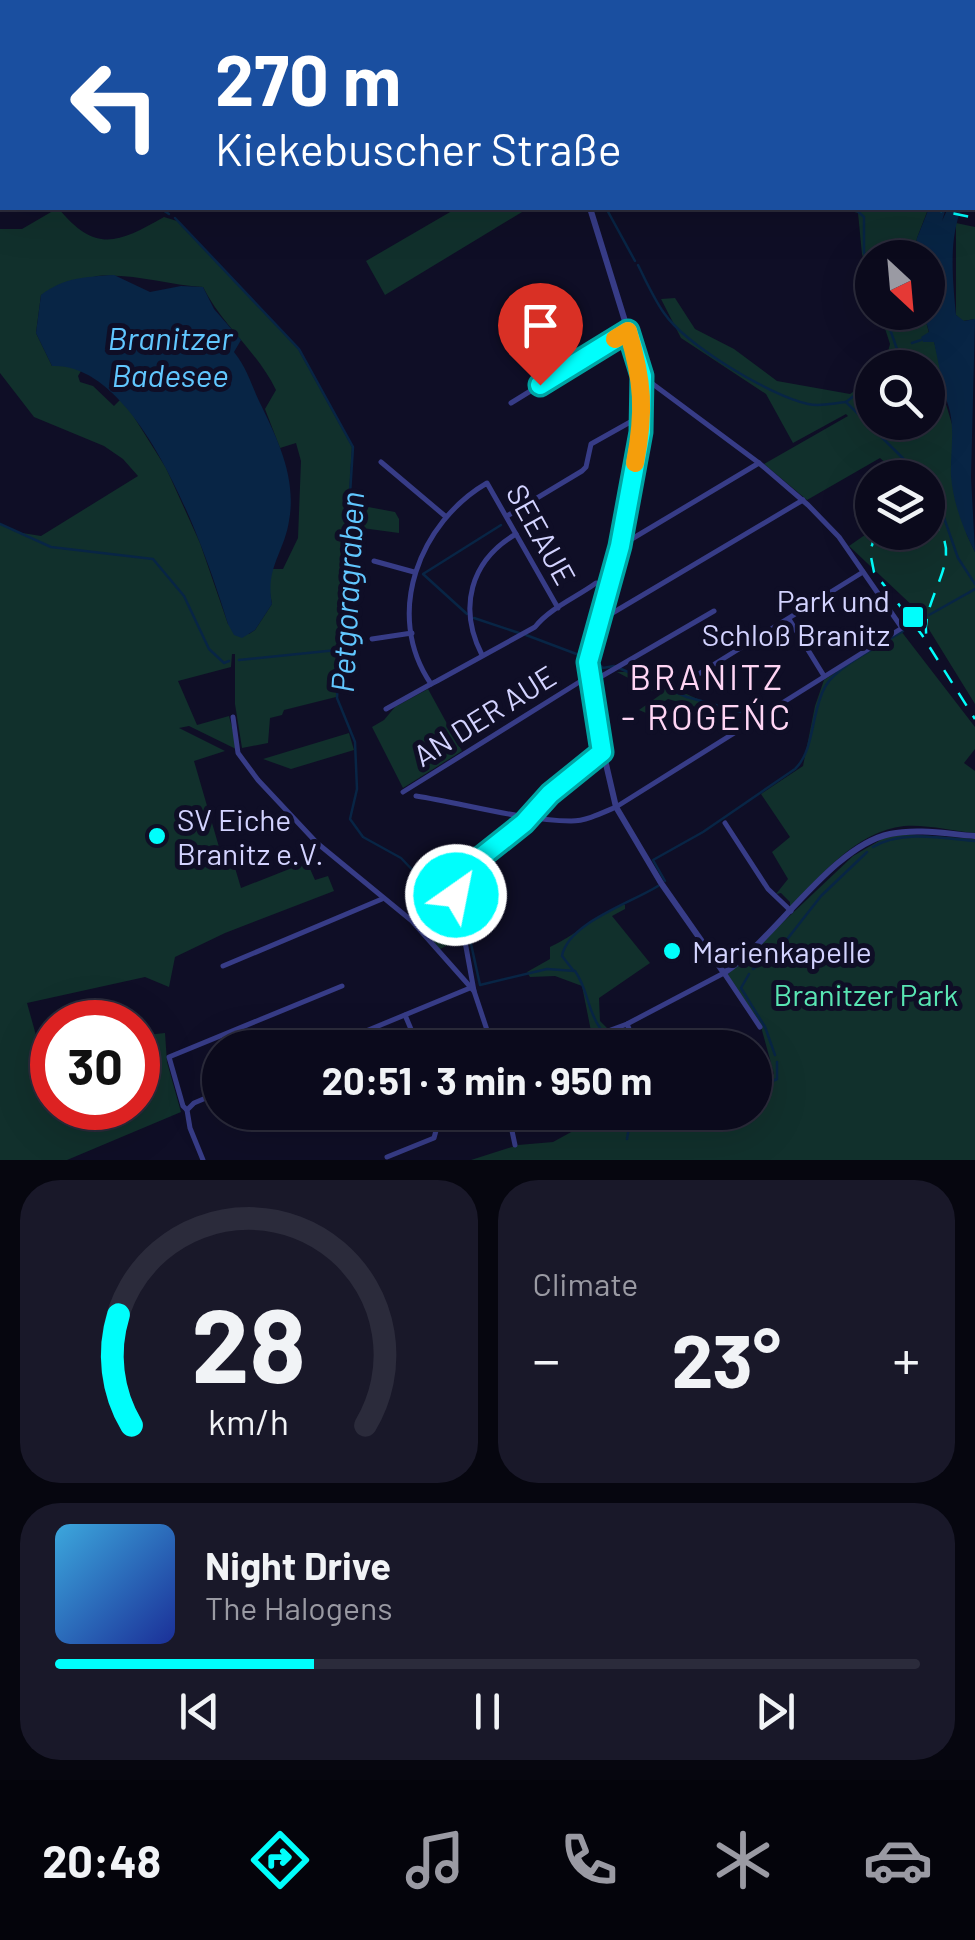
<!DOCTYPE html>
<meta charset="utf-8">
<style>
body{margin:0;font-family:Barlow,sans-serif;background:#191829;color:#f1f3f6;height:100vh;display:flex;flex-direction:column;font-size:38px;white-space:nowrap}
*{box-sizing:border-box;margin:0}
p{font-size:32px;color:#9a9aa3}
.icon{flex:none;width:55px;height:55px;fill:none;stroke:currentColor;stroke-width:2;stroke-linecap:round;stroke-linejoin:round}
.map{position:relative;height:1160px;overflow:hidden}
.sheet{display:flex;flex-direction:column;gap:20px;padding:20px;background:#06060f;flex:1}
.sheet>*{flex:none}
.guide{position:absolute;left:0px;top:0px;width:975px;height:210px;box-shadow:0 10px 40px #0002,0 0 0 2px #2b2b3b;background:#1a4fa0;color:#fff;overflow:hidden}
.needle{width:65px;rotate:154deg}
.controls{position:absolute;left:855px;top:240px;display:grid;gap:20px}
.controls a{display:grid;place-items:center;width:90px;height:90px;border-radius:50%;background:#0b0a1c;box-shadow:0 10px 40px #0002,0 0 0 2px #2b2b3b;font-size:50px}
.speed{position:absolute;left:30px;top:1000px;display:flex;gap:20px;font-size:50px;font-weight:700;text-align:center}
.speed>*{display:grid;place-content:center;width:130px;height:130px;border-radius:50%;background:#0b0a1c;box-shadow:0 10px 40px #0002,0 0 0 2px #2b2b3b;line-height:1}
.speed .limit{border:15px solid #d22;background:#fff;color:#111}
.pin{position:absolute;display:grid;place-items:center;width:85px;height:85px;color:#fff;margin:-102px -42px;border-radius:50% 50% 50% 0;rotate:-45deg;box-shadow:0 0 10px #0007}
.pin .icon{rotate:45deg}
.me{position:absolute;width:110px;margin:-55px;rotate:33deg;stroke-linejoin:round;filter:drop-shadow(0 0 8px #0008)}
.turn{display:flex;align-items:center;gap:35px;height:210px;padding:0 50px;font-size:45px}
.turn .icon{width:130px;height:130px;stroke-width:2.5}
.turn b{display:block;font-size:70px;line-height:85px}
.big{font-size:75px;font-weight:700;line-height:1.1}
.sheet .tile{flex:1;display:flex;flex-direction:column;justify-content:center;gap:15px;min-width:0;padding:0 35px;border-radius:40px;background:#191829}
.sheet .dial{align-items:center;gap:0}
.dial svg{height:260px;overflow:visible;fill:none;stroke:#2b2b3b;stroke-width:7;stroke-linecap:round;text-anchor:middle}
.dial text{fill:#f1f3f6;stroke:none}
.song{display:flex;align-items:center;gap:30px}
.cover{width:120px;height:120px;border-radius:15px;background:linear-gradient(135deg,hsl(200 70% 55%),hsl(230 70% 35%))}
.played{height:10px;border-radius:5px;background:linear-gradient(90deg,#00fefc 30%,#2b2b3b 30%)}
.keys{display:flex;justify-content:space-around;direction:ltr}
.heat{display:flex;justify-content:space-between;align-items:center;font-size:55px;direction:ltr}
.sheet .tiles{flex:1;display:grid;gap:20px;grid-template-columns:1fr 1fr}
.tile:last-child{grid-column:span 2}
.trip{position:absolute;left:202px;top:1030px;width:570px;height:100px;border-radius:50px;background:#0b0a1c;box-shadow:0 10px 40px #0002,0 0 0 2px #2b2b3b;font-weight:700;line-height:100px;text-align:center}
.menu{display:flex;height:160px;justify-content:space-around;align-items:center;background:#04040b;color:#9a9aa3}
.menu .icon{width:70px;height:70px}
.menu .selected{color:#00fefc}
.menu b{font-size:45px;color:#f1f3f6}
.map>svg:first-child{display:block}
.green{fill:#11302c;fill-rule:evenodd}
.water{fill:#082545}
.lines{fill:none;stroke-linecap:round;stroke-linejoin:round}
.stream{stroke:#082545;stroke-width:2.5}
.minor{stroke:#373c87;stroke-width:5}
.tertiary{stroke:#373c87;stroke-width:6}
.rail{stroke:#00fefc;stroke-width:2.5;stroke-dasharray:15 12;stroke-linecap:butt}
.route-casing{stroke:#00a5a4;stroke-width:25}
.route{stroke:#00fefc;stroke-width:18}
.slow{stroke:#f59e0b;stroke-width:18}
.poi-dot{fill:#00fefc;stroke:#0f0e26;stroke-width:4}
.labels{text-anchor:middle;dominant-baseline:central;stroke-width:10;stroke-linejoin:round;paint-order:stroke}
.street-label{font-size:30px;fill:#d3d3ff;stroke:#0f0e26}
.poi-label{font-size:30px;fill:#d3d3ff;stroke:#0f0e26;text-anchor:start}
.park-label{font-size:30px;fill:#59e5b3;stroke:#0f0e26}
.water-label{font-size:32px;font-style:italic;fill:#61c7ff;stroke:#0f0e26}
.quarter-label{font-size:35px;letter-spacing:2.5px;fill:#ffd5f4;stroke:#0f0e26}
</style>
<div class="map">
<svg width="975" height="1160" viewBox="0 0 975 1160">
<rect width="100%" height="100%" fill="#0f0e26"/>
<!-- green -->
<g class="green">
<path d="M58,208c38,46 60,35 106,9l13,4 121,128 54,98 -16,250 -52,13 -2,5 -12,3 -2,25 -26,5 -7,-44v-50h-3l-1,13 -53,14 19,44 32,-9 9,34 -49,-24 -10,2 46,23 -31,10 25,86 11,4 11,37 66,-26 8,18 13,-4 6,15 -109,42 -50,24 -6,30 -24,-10 -118,26 12,43 13,-1v63h86v-72l27,-3 2,29 14,50 -114,48h-67v-636l16,8 25,4 97,-60 -15,-17 -19,-13 -70,-29 -34,-44v-144h22zM97,276c37,-3 70,9 106,11 19,38 54,64 73,103l-11,19 15,39 16,-5 5,18 -3,77 -15,31h-11l-4,13 4,22 -17,26 -6,4 -21,-10 -28,-81 -34,-75 -44,-70 -8,8 -21,-20 -13,-4 -2,-6 3,-5 -9,-6 -20,1 -16,-33 5,-38z"/>
<path d="M457,208l70,1 -142,86 -19,-34z"/>
<path d="M839,208h69l19,4 -10,26 -3,19 -42,1v30l-10,-34 -4,-41z"/>
<path d="M956,223l19,4v92l-12,2 -7,-6z"/>
<path d="M675,298l20,31 39,20 43,32 73,13 22,-15v43h56v-54l-44,-1 6,-23 -10,-31h44l5,20 -7,4 12,4 8,32v18l12,40 -3,43 16,61 8,17v152l-58,-94 -68,-64 23,-16 56,2v-54l-27,-1 -21,-19 -73,42 -43,-36 84,-48 -2,-2 -53,29 -27,-49 -85,-56 -20,-39z"/>
<path d="M363,506l32,6 4,7v14l-37,-5 -8,10 1,-25z"/>
<path d="M901,631l74,96v22l-11,14 11,8v62c-22,-2 -49,-9 -71,-7 -48,5 -83,50 -114,81v-5l-9,-9 -5,1 12,-15 -16,-27 18,-15 -29,-43 42,-28 12,-60 9,-26z"/>
<path d="M617,672h22l67,31 -7,5 -31,-9 -22,14 -7,-3 21,-15z"/>
<path d="M428,689l34,62 -59,37 -31,-61 12,-7 11,-13z"/>
<path d="M349,733l5,17 -63,19 -28,-10z"/>
<path d="M905,834l70,5v321h-504l47,-15 35,-3 31,-17 -3,-12h78l3,7 26,-7 67,-1v-28l19,-10 -13,-47 -34,-52 126,-119 31,-18z"/>
<path d="M455,900l6,30 -7,3 2,8 -16,8 -27,-29z"/>
<path d="M620,905h5v4l-13,7 38,47 -51,35 1,23 9,9 -17,6 -10,-50 -27,-10 -25,1 -3,-5 23,-13v-12c24,-11 45,-30 70,-42z"/>
</g>
<!-- water -->
<g class="water">
<path d="M929,208h17l-4,13 6,-13h14c-14,30 -9,75 -6,107l8,6 11,-2 -4,158 4,75c-12,-23 -22,-50 -24,-76 -1,-30 7,-57 -9,-85l2,-1 -10,-48h-11l-2,-5 8,-5 -5,-19 4,-1v-54l-14,-2 3,-18z"/>
<path d="M114,275l36,17 31,-6 22,1 11,22 27,31 -7,12c13,16 17,32 25,49 18,37 38,76 30,120 -5,32 -24,47 -17,83l-17,26 -13,8 -8,-3 -6,-11c-22,-72 -87,-262 -176,-258l-16,-33 5,-38c24,-18 44,-18 73,-20z"/>
</g>
<g class="lines">
<!-- stream -->
<g class="stream">
<path d="M308,0l5,2"/>
<path d="M675,2l4,-2"/>
<path d="M0,93l2,2"/>
<path d="M160,208l9,6"/>
<path d="M606,208l29,53"/>
<path d="M854,208l10,9v35l8,26"/>
<path d="M175,218l124,131 54,98 -16,251 18,44 2,47 -7,30 13,18 38,21 20,21 33,20 7,-1 19,87 67,-16 28,2c13,18 12,39 25,57"/>
<path d="M638,265c8,16 16,34 26,48 22,32 106,83 144,91 13,3 25,-1 38,-2"/>
<path d="M884,312l15,43 -7,13"/>
<path d="M912,343l9,-3"/>
<path d="M872,382l-26,20 77,76"/>
<path d="M928,482l6,7 24,69 17,26"/>
<path d="M0,524l51,23 102,12 31,37 25,53 15,14 5,-2"/>
<path d="M467,614l-44,-40 78,-49"/>
<path d="M929,615l46,-26"/>
<path d="M474,618l45,15"/>
<path d="M526,635l69,26 8,7 11,-2 73,31 61,17"/>
<path d="M239,660l98,-10"/>
<path d="M873,847c29,-17 69,-9 102,-6"/>
<path d="M665,881l-12,-21 50,-28 92,-63c20,-19 16,-58 30,-82 10,-20 58,-43 78,-56"/>
<path d="M753,969l28,-22 40,-51 46,-44"/>
<path d="M573,970l-11,-14c6,-33 69,-53 96,-70"/>
<path d="M749,974l-8,14 24,39 10,28"/>
<path d="M610,1039l8,9"/>
<path d="M755,1089l22,-10v-17"/>
<path d="M631,1116l10,-2c20,11 33,5 55,-2"/>
<path d="M628,1123l3,-11"/>
<path d="M627,1139l2,-12"/>
</g>
<!-- minor -->
<g class="minor">
<path d="M511,403l117,-72"/>
<path d="M381,462l64,54"/>
<path d="M507,516l75,-45 4,-4 5,-23 50,-28"/>
<path d="M620,546l139,-83"/>
<path d="M374,561l40,11"/>
<path d="M558,608l-71,-125c-67,39 -104,131 -56,201l6,-3 98,-54c15,-19 42,-30 61,-44l13,3"/>
<path d="M789,619l35,57"/>
<path d="M599,621l204,-121"/>
<path d="M372,639l40,-6"/>
<path d="M482,655c-24,-47 -12,-94 34,-121"/>
<path d="M590,683l124,-72"/>
<path d="M684,683l179,-111"/>
<path d="M386,709l45,-25"/>
<path d="M233,717l5,36 20,27 59,63 95,78 62,70"/>
<path d="M403,792l186,-116"/>
<path d="M416,796c50,8 104,24 155,25 15,0 31,-8 45,-14l286,-179 -63,-91 -31,-32 -49,-42 -117,-87"/>
<path d="M725,823l43,66 23,22"/>
<path d="M223,966l159,-67"/>
<path d="M405,1015l14,33"/>
<path d="M627,1024l10,24"/>
<path d="M325,1048l145,-60"/>
<path d="M493,1048l-19,-57 -20,-110 72,-59 41,-43 35,-27"/>
<path d="M562,1048l65,-24 97,-51 36,54"/>
<path d="M187,1110l-4,-4 -14,-49 173,-71"/>
<path d="M508,1112l7,33"/>
<path d="M387,1157l47,-19 3,-11 -3,-15"/>
<path d="M203,1160l-13,-32 -3,-18 7,-7 26,-11"/>
</g>
<!-- tertiary -->
<g class="tertiary">
<path d="M483,0l1,2"/>
<path d="M590,208l52,168 -1,56 -13,70 -40,160 11,72 17,73 45,76 63,90c51,-34 108,-127 166,-139 27,-6 58,0 85,2"/>
</g>
<!-- rail -->
<g class="rail">
<path d="M327,0l5,2"/>
<path d="M927,208l48,10"/>
<path d="M928,520c47,34 -14,80 0,123"/>
<path d="M876,532l-6,20 4,20 48,63 53,84"/>
</g>
</g>
<g class="lines">
<!-- route casing -->
<g class="route-casing">
<path id="route" d="M456,895l-2,-13 2,-5 68,-54 26,-29 52,-42 -14,-90 32,-116 21,-114 1,-56 -14,-45 -88,54"/>
</g>
<!-- route -->
<use href="#route" class="route"/>
<!-- slow -->
<path class="slow" d="M615,339l13,-8c15,50 17,80 7,132"/>
</g>
<!-- markers -->
<g class="poi-dot">
<rect x="901" y="605" width="24" height="24" rx="5"/>
<circle cx="157" cy="836" r="10"/>
<circle cx="672" cy="951" r="10"/>
</g>
<g class="labels">
<!-- street labels -->
<g class="street-label">
<text transform="translate(542 534) rotate(61)">SEEAUE</text>
<text transform="translate(484 715) rotate(-32)">AN DER AUE</text>
</g>
<!-- poi labels -->
<g class="poi-label">
<text x="890" y="600" text-anchor="end">Park und<tspan x="890" dy="34">Schloß Branitz</tspan></text>
<text x="177" y="819">SV Eiche<tspan x="177" dy="34">Branitz e.V.</tspan></text>
<text x="692" y="951">Marienkapelle</text>
</g>
<!-- park labels -->
<g class="park-label">
<text x="866" y="994">Branitzer Park</text>
</g>
<!-- water labels -->
<g class="water-label">
<text x="170" y="337">Branitzer<tspan x="170" dy="37">Badesee</tspan></text>
<text transform="translate(346 592) rotate(-87)">Petgoragraben</text>
</g>
<!-- quarter labels -->
<g class="quarter-label">
<text x="707" y="676">BRANITZ<tspan x="707" dy="40">- ROGEŃC</tspan></text>
</g>
</g>
</svg>
<div class="controls">
<a><svg class="needle" viewBox="-14 -14 28 28"><path d="M0-13l5 13h-10z" fill="#e53935"/><path d="M0 13l5-13h-10z" fill="#9a9aa3"/></svg></a>
<a><svg class="icon" aria-label="search" viewBox="0 0 24 24"><circle cx="10" cy="10" r="6"/><path d="M15 15l6 6"/></svg></a>
<a><svg class="icon" aria-label="layers" viewBox="0 0 24 24"><path d="M12 4l9 5-9 5-9-5zM3 14l9 5 9-5"/></svg></a>
</div>
<div class="speed"><div class="limit">30</div></div>
<div class="pin" style="left:540px;top:385px;background:#d93025"><svg class="icon" aria-label="arrive" viewBox="0 0 24 24"><path d="M6 21V4h12l-3 4 3 4H6"/></svg></div>
<svg class="me" style="left:456px;top:895px" viewBox="-20 -20 40 40"><circle r="17" fill="#00fefc" stroke="#fff" stroke-width="3"/><path d="M0-11L8 9 0 5-8 9z" fill="#fff"/></svg>
<div class="trip">20:51 · 3 min · 950 m</div>
<div class="guide">
<div class="turn"><svg class="icon" aria-label="left" viewBox="0 0 24 24"><path d="M17 20v-9H6M10 6l-5 5 5 5"/></svg><div><b>270 m</b>Kiekebuscher Straße</div></div>
</div>
</div>
<section class="sheet">
<div class="tiles">
<div class="tile dial"><svg viewBox="0 0 100 80">
<path d="M14 69A42 42 0 1 1 86 69"/>
<path d="M14 69A42 42 0 0 1 10 35" stroke="#00fefc"/>
<text x="50" y="56" font-size="32" font-weight="700">28</text>
<text x="50" y="72" font-size="11">km/h</text>
</svg></div>
<div class="tile"><p>Climate</p>
<div class="heat"><a>−</a><b class="big">23°</b><a>+</a></div>
</div>
<div class="tile">
<div class="song"><i class="cover"></i><div><b>Night Drive</b><p>The Halogens</p></div></div>
<div class="played"></div>
<div class="keys"><svg class="icon" aria-label="previous" viewBox="0 0 24 24"><path d="M18 5L8 12l10 7zM5 5v14"/></svg><svg class="icon" aria-label="pause" viewBox="0 0 24 24"><path d="M8 5v14M16 5v14"/></svg><svg class="icon" aria-label="next" viewBox="0 0 24 24"><path d="M6 5l10 7-10 7zM19 5v14"/></svg></div>
</div>
</div>
</section>
<nav class="menu">
<b>20:48</b>
<svg class="icon selected" aria-label="directions" viewBox="0 0 24 24"><path d="M12 3l9 9-9 9-9-9zM9 14v-3h6M13 9l2 2-2 2"/></svg>
<svg class="icon" aria-label="music" viewBox="0 0 24 24"><path d="M9 18V5l10-2v13"/><circle cx="6" cy="18" r="3"/><circle cx="16" cy="16" r="3"/></svg>
<svg class="icon" aria-label="phone" viewBox="0 0 24 24"><path d="M5 4h4l2 5-3 2q2 4 5 5l2-3 5 2v4C11 20 4 13 5 4z"/></svg>
<svg class="icon" aria-label="climate" viewBox="0 0 24 24"><path d="M12 3v18M4 7l16 10M4 17L20 7"/></svg>
<svg class="icon" aria-label="car" viewBox="0 0 24 24"><path d="M5 17H2v-5l4-1 3-4h7l3 4 3 1v5h-3M9 17h6M6 11h13"/><circle cx="7" cy="17" r="2"/><circle cx="17" cy="17" r="2"/></svg>
</nav>
